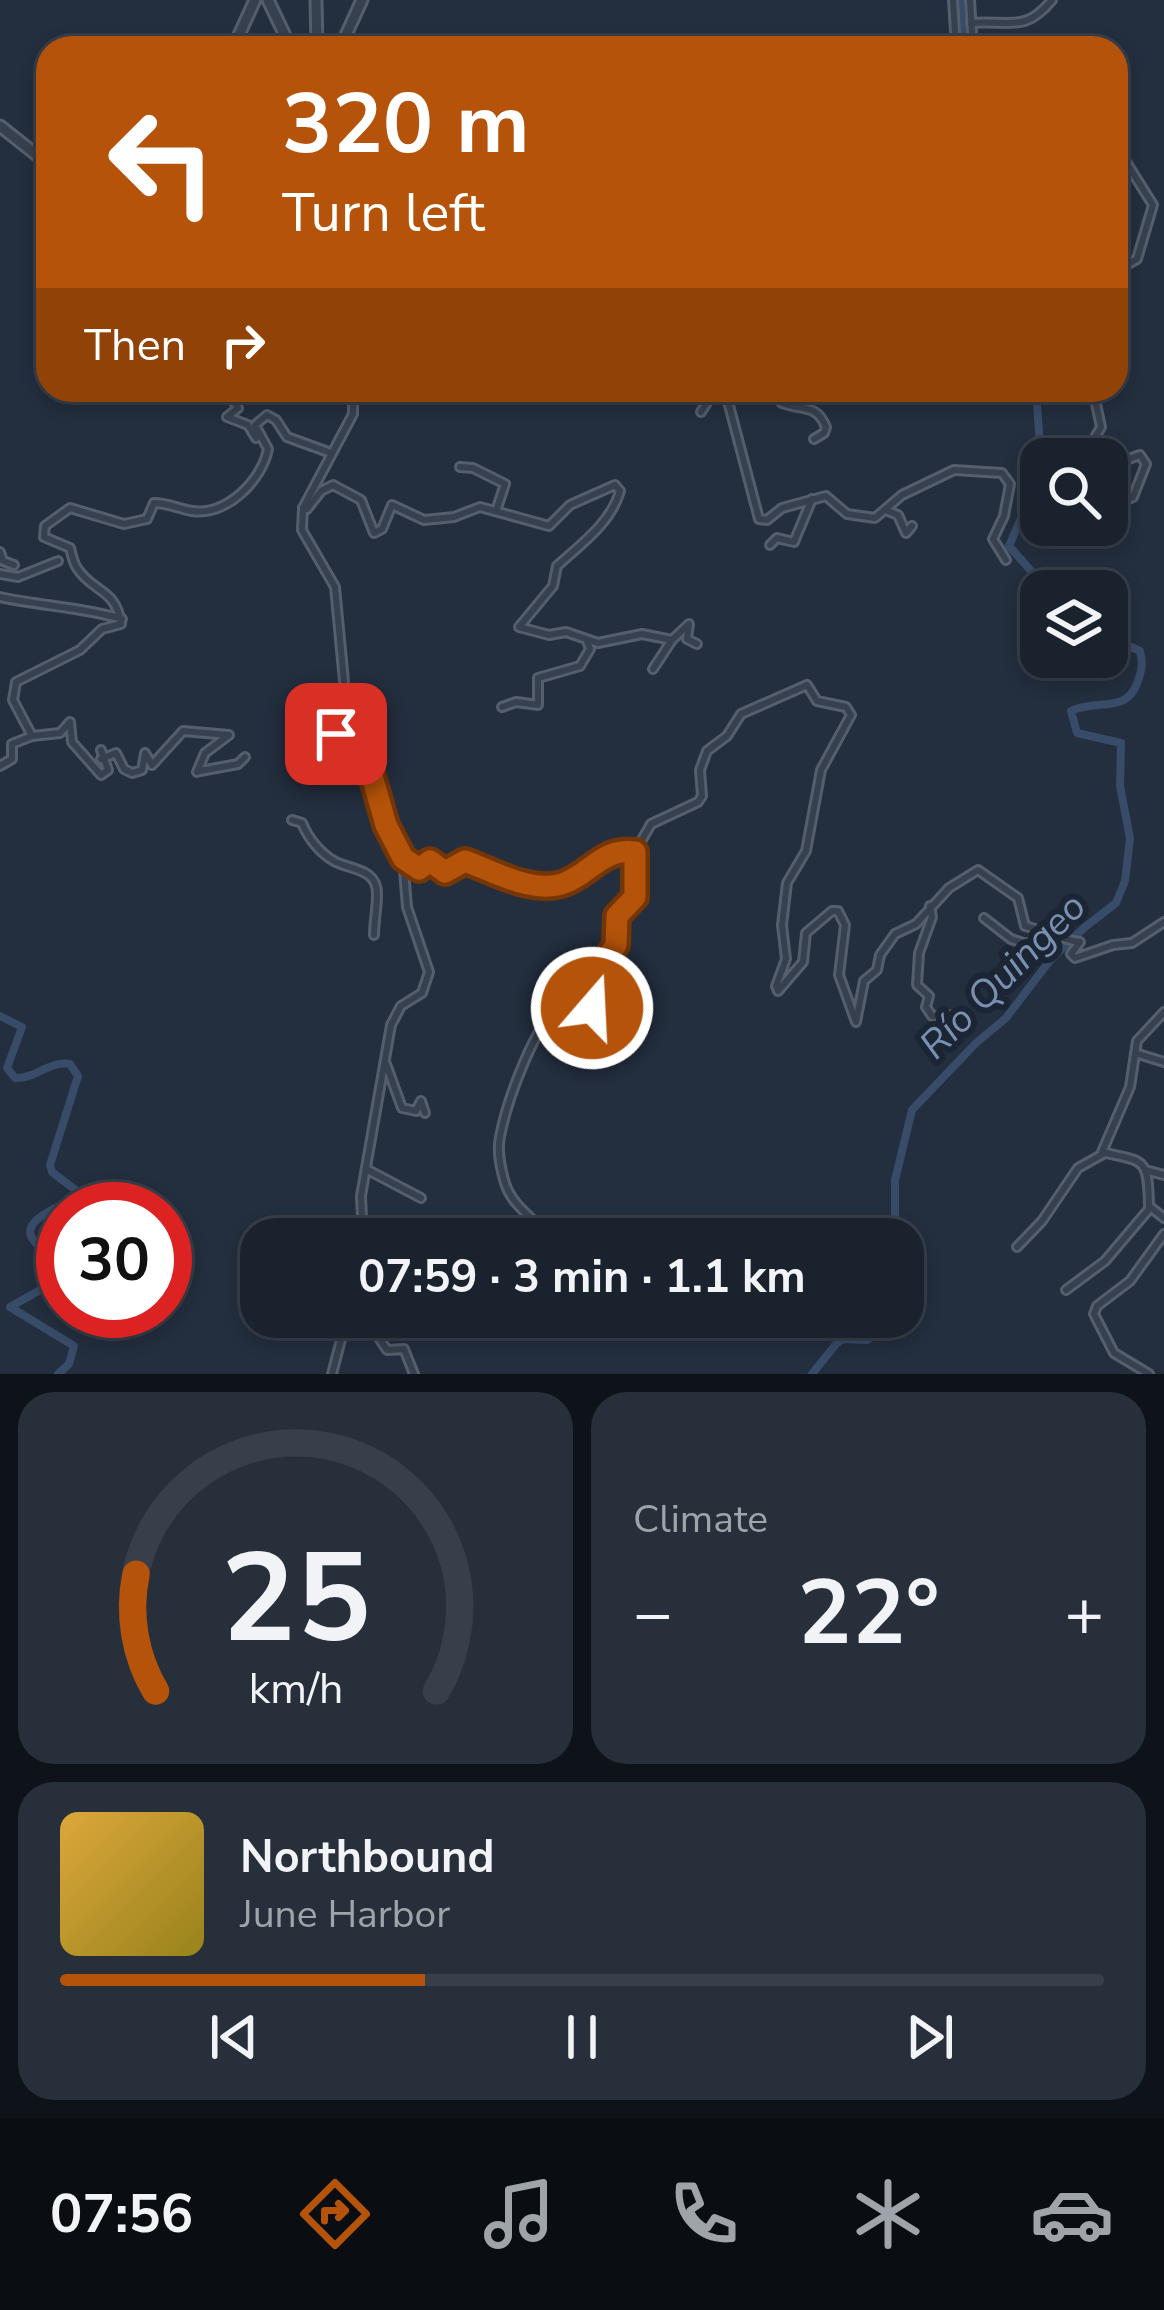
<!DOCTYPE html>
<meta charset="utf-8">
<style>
body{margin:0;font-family:"Nunito Sans",sans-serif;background:#272f3a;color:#f1f3f6;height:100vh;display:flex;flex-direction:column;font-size:45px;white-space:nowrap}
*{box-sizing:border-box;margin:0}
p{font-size:39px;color:#9fa4aa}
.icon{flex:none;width:66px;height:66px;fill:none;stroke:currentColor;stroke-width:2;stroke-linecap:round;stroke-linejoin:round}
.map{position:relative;height:1374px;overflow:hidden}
.drawer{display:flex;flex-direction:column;gap:18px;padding:18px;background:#0e1319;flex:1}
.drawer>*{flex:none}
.hud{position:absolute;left:36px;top:36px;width:1092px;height:366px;border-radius:36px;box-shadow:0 6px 18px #0003,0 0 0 3px #383f4a;background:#b45309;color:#fff;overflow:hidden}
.fabs{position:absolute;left:1020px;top:438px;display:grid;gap:24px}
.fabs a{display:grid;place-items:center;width:108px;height:108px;border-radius:24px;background:#1a222e;box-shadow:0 6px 18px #0003,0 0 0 3px #383f4a;font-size:60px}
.speed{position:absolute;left:36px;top:1182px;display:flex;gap:24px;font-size:60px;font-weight:700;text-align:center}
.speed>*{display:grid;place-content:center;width:156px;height:156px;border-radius:50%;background:#1a222e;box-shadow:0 6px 18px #0003,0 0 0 3px #383f4a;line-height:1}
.speed .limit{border:18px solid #d22;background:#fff;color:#111}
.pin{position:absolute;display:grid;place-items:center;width:102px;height:102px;color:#fff;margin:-51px;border-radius:24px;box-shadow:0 6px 18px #0006}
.me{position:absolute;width:132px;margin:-66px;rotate:19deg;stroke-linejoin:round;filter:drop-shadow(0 0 9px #0008)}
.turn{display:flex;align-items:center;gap:42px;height:252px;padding:0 48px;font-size:54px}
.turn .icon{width:156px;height:156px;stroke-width:2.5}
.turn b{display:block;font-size:84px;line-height:102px}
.then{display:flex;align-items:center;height:114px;padding:0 48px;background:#0003;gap:24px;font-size:45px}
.big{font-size:90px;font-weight:700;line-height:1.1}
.drawer .card{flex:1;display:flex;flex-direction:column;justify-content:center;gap:18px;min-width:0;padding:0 42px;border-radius:36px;background:#272f3a}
.drawer .dial{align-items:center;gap:0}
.dial svg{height:312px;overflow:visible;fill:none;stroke:#383f4a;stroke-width:7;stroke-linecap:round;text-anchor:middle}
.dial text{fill:#f1f3f6;stroke:none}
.song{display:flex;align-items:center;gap:36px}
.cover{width:144px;height:144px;border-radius:18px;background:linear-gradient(135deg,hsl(40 70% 55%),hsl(50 70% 35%))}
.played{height:12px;border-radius:6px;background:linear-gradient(90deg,#b45309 35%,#383f4a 35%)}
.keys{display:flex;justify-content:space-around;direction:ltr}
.heat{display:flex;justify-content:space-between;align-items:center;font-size:66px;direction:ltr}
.drawer .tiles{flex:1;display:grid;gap:18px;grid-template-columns:1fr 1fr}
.card:last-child{grid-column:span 2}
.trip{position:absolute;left:240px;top:1218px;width:684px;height:120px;border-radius:36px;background:#1a222e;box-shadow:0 6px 18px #0003,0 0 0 3px #383f4a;font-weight:700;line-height:120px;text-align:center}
.tabs{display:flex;height:192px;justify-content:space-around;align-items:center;background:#0a0e12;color:#9fa4aa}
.tabs .icon{width:84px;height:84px}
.tabs .selected{color:#b45309}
.tabs b{font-size:54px;color:#f1f3f6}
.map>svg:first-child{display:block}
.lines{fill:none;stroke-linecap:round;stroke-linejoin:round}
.river{stroke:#384b68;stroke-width:8}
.minor-casing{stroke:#555e6c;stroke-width:12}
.tertiary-casing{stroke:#555e6c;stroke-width:15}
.minor{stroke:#37404e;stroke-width:6}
.tertiary{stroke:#37404e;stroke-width:9}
.route-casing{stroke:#753606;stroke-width:30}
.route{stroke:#b45309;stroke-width:21}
.labels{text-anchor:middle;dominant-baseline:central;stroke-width:12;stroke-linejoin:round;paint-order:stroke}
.water-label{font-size:39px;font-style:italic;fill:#7a90b2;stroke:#1c2533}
</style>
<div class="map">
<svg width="1164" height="1374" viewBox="0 0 1164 1374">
<rect width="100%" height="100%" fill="#232e3e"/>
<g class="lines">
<!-- river -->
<g class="river">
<path d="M960,0l3,48"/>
<path d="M1036,390l5,69"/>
<path d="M1041,473l-32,73 32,36v9"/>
<path d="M0,1016l22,11 -15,41 8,10c21,1 35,-18 55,-14l8,12 -28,89 2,7 26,20v8l-6,7c-12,-2 -17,0 -27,7 -38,23 8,35 16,59l-12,12 -39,22 64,39 -5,18 -11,10"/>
<path d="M895,1239v-59l17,-70 64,-67 30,-25 45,-59 34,-32 31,-24 9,-22 5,-43 -10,-52 1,-43 -44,-10 -6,-22c26,-13 56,4 67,-30 4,-12 5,-18 2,-30l-33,-15"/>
<path d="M903,1267l7,25 -7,17"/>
<path d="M812,1374l24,-30 7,-5 24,1 31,-23"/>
</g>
<!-- minor casing -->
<g class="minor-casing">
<g id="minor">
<path d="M953,0l3,48"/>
<path d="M970,0l3,48"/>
<path d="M971,23c39,-3 54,10 81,-23"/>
<path d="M909,48l8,-8h55"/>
<path d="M1116,146l37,59 -16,54 -7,4 -14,-4"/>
<path d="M41,161l7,26 -4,34 4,23"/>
<path d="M77,390l2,6"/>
<path d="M226,390l12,18 -11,9 21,8 8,13 4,-3"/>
<path d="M353,390v24l-50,94 -1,22 33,57 10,105 -9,28v14l6,13 18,8 11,12 15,58 17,33 4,49 22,65 -7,21 -21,13 -10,19 -30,171 2,43"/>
<path d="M725,390l34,129 8,1 15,-12 44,-12 21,18 28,4 27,-23 52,-25 48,3 8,11 -6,32 -11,23 13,21"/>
<path d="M771,390l11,13c20,8 34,0 44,24l-2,6 -10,6"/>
<path d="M1093,390l8,37 -7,12 13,19 13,4 20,-7 6,9 -13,33 -26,13"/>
<path d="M701,412l14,-22"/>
<path d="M460,467l13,1 32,16 -9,27"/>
<path d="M303,508l4,1 14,-18 12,-6 28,15 13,33 8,-4 10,-24 32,15 30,-3 26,-10 69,19 21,-21 45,-20 5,6c-9,32 -39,53 -63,75l-4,20 -34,41 30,8 17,-3 32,11 44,-9 30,6 -19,29"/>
<path d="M888,511l10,4 8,18 6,-7"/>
<path d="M770,545l7,-7 17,4 18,-43"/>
<path d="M0,552l3,9 11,4"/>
<path d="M0,574l18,3 40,-16"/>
<path d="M0,597c41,9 82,10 122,22"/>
<path d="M672,640l17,-16 -2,15 10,5"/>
<path d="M502,707l14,-5 22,3v-27l42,-12 10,-17 -3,-8"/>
<path d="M32,736l-19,-36 3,-18 64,-32 22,-21 19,-5c-5,-36 -28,-31 -44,-56 -4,-6 -5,-13 -7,-20l-26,-11 1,-11 25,-18 54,16 23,-5 7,-16c14,0 25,6 38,8 35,5 70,-31 76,-62l-13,-24 12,-10 9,5 11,17 44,16"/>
<path d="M101,759l15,-6 8,16 8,4 10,-3 3,-17 7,12 31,-34 46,4 -24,18 -8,19"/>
<path d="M0,766l12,-7v-15l20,-8 28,-3 10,-11 2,20 29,33 7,-5 -7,-20"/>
<path d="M200,771l38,-7 7,-7"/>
<path d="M292,820l10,3c6,15 18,30 32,38 16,9 44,7 43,34 0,13 -3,27 -3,40"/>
<path d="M403,858l19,12 8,-9 15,11 20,-11c27,10 70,35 102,21 26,-11 36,-34 68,-30l16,-28 47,-22 4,-6 -2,-26 7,-19 20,-15 14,-22 66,-29 10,16 29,6 5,8 -30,55 -15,81 -19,32 -5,42 4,34 -10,27 2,5 25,-29 3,-29 26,-22h6l7,14 -6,50 17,47 8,-41 13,-11 3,-15 15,-21 21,-10 33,-36 29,-18 40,28 7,28c12,3 47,16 55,16l-9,12 4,4 38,-13 19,-2 32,-21"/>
<path d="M930,906l2,11 -13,36 -2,32 12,11 -3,11 6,9 28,-1"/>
<path d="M984,918l27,21 18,6 10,-15"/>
<path d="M1164,1012l-27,29 -7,46 -28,65c42,10 46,4 47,54l15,12"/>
<path d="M1135,1053l29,9"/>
<path d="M386,1064l16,44 14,3 5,-10 4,12"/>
<path d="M366,1169l55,29"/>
<path d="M1145,1170l19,5"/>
<path d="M551,1239c-14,-19 -39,-32 -46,-56 -4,-13 -8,-33 -5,-46 6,-33 35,-116 62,-133l22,8 8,-4c-2,-48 27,-44 25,-91l18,-20v-45"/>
<path d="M1017,1247l25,-26 36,-53 25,-14"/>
<path d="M1066,1290l39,-29 45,-53"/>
<path d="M365,1317l22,33 17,-1 10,25"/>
<path d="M586,1328l1,-11"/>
<path d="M332,1374l15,-57"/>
<path d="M1149,1374l-35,-21 -20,-39 3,-8 33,-25 34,-47"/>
</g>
</g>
<!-- tertiary casing -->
<g class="tertiary-casing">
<g id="tertiary">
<path d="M268,0l23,48"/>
<path d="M316,0l1,48"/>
<path d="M233,48l22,-48"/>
<path d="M340,48l22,-48"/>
<path d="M0,126l48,38"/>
</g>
</g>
<!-- minor -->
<use href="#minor" class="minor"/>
<!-- tertiary -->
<use href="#tertiary" class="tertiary"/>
</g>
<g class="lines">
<!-- route casing -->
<g class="route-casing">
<path id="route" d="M336,734l6,13 26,15 18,63 17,33 16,11 11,-8 15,11 20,-11c28,10 70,35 102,21 26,-11 36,-34 68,-30v45l-18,19 -1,29 -24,35v28"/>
</g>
<!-- route -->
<use href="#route" class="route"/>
</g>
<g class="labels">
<!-- water labels -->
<g class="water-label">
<text transform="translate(1003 976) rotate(-45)">Río Quingeo</text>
</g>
</g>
</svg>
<div class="fabs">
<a><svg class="icon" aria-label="search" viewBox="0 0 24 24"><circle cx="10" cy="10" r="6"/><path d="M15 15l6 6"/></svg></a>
<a><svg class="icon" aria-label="layers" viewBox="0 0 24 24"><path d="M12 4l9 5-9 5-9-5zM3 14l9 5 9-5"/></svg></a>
</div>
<div class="speed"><div class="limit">30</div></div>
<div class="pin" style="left:336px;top:734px;background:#d93025"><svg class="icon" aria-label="arrive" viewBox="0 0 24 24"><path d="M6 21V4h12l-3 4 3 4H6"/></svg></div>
<svg class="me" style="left:592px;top:1008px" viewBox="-20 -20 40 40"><circle r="17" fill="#b45309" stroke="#fff" stroke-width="3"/><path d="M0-11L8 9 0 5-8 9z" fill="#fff"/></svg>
<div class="trip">07:59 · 3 min · 1.1 km</div>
<div class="hud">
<div class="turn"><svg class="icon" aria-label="left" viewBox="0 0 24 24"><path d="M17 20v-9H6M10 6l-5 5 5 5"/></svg><div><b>320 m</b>Turn left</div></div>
<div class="then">Then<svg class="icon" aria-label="right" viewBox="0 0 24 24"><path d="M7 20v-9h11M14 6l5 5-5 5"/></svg></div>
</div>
</div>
<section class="drawer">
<div class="tiles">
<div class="card dial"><svg viewBox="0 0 100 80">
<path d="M14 69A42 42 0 1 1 86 69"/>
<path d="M14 69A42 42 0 0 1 9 39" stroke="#b45309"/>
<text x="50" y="56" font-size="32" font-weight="700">25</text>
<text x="50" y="72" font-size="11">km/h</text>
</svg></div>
<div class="card"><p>Climate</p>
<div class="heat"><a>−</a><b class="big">22°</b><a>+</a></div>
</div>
<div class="card">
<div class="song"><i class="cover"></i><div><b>Northbound</b><p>June Harbor</p></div></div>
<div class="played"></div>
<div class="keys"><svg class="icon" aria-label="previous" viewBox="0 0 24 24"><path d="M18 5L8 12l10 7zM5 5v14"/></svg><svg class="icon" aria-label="pause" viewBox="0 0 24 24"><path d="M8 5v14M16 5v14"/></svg><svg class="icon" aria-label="next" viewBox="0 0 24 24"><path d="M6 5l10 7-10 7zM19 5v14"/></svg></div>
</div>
</div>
</section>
<nav class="tabs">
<b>07:56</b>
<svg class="icon selected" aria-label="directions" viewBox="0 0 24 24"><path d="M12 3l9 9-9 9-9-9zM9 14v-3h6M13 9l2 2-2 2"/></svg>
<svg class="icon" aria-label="music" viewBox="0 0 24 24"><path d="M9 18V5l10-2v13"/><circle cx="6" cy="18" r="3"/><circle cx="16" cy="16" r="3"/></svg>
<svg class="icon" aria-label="phone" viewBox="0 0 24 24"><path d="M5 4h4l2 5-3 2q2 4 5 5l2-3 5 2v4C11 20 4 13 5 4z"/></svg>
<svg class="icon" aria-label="climate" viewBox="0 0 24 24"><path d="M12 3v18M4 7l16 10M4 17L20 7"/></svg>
<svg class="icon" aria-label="car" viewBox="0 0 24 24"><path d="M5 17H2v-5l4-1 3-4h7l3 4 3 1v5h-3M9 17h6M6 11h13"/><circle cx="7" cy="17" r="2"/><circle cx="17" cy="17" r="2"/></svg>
</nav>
